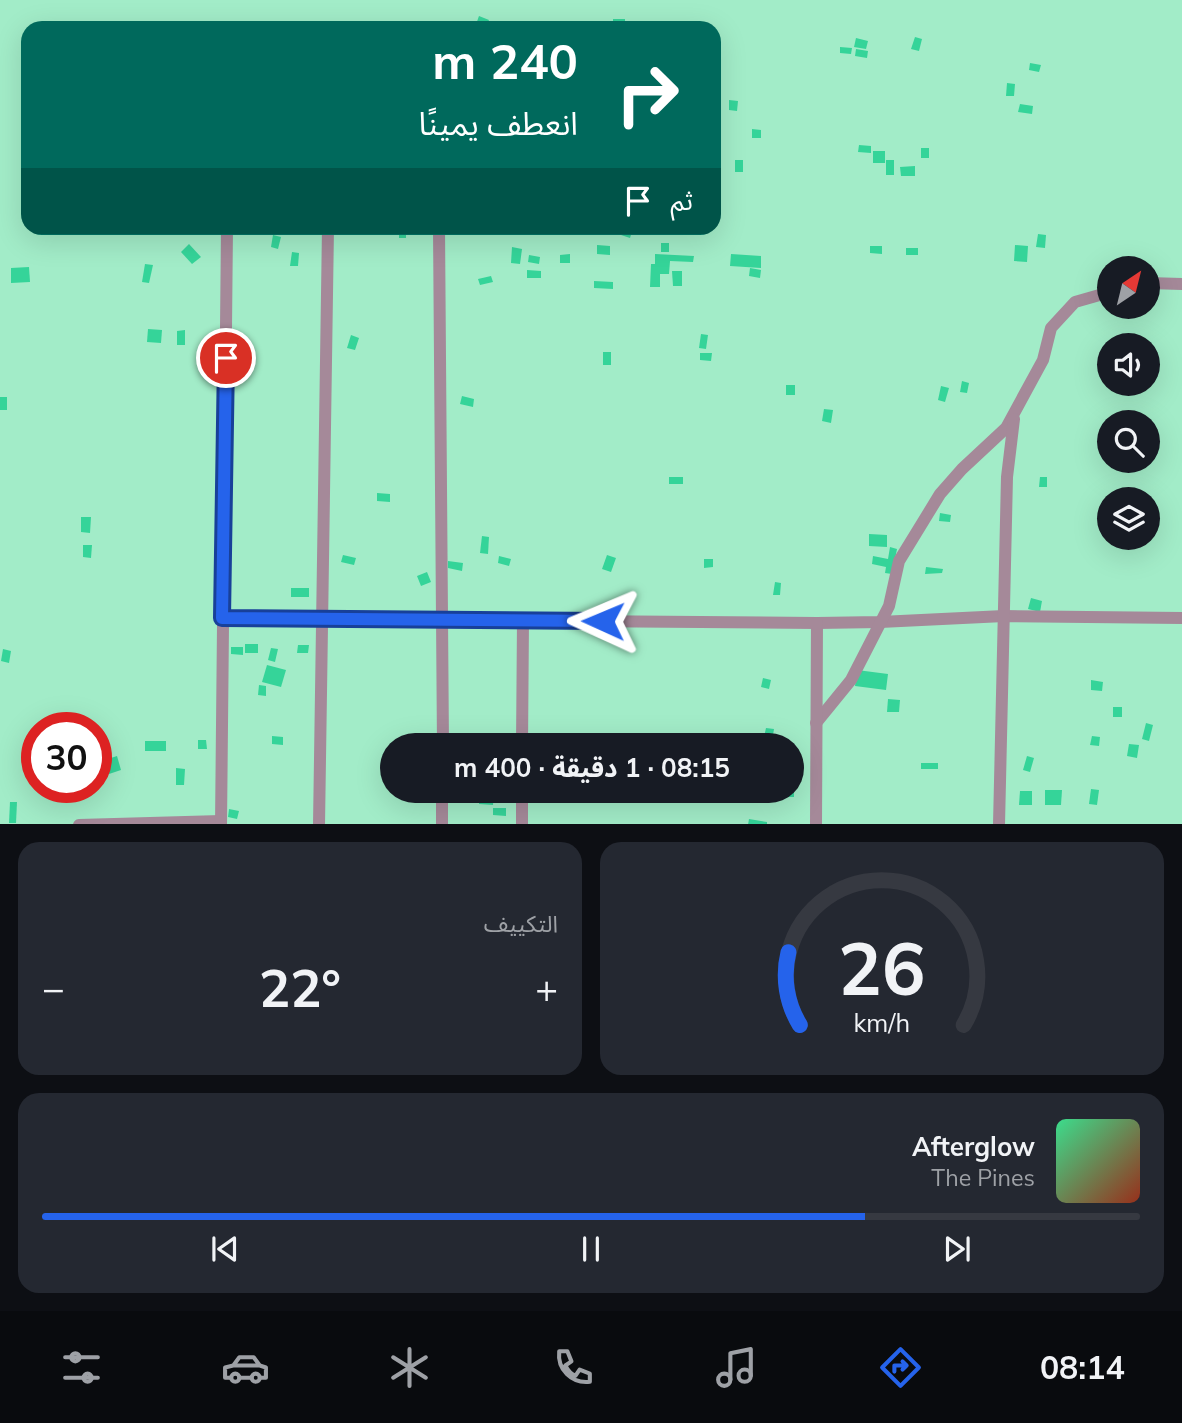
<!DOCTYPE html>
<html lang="ar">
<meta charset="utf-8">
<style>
body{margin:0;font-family:Mulish,"Noto Sans Arabic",sans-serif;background:#242831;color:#f1f3f6;direction:rtl;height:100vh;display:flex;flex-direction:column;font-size:26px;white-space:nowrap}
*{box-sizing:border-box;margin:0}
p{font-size:23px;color:#9ea1a6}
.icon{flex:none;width:38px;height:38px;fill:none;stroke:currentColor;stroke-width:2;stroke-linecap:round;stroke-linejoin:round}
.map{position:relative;height:824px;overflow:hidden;direction:ltr}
.sheet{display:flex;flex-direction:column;gap:18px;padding:18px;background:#0d0f14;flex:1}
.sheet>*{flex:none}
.guide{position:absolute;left:21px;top:21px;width:700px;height:214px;border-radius:21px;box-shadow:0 7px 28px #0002;direction:rtl;background:#00695c;color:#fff;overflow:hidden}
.needle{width:46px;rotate:35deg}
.tools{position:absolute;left:1097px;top:256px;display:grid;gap:14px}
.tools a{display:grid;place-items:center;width:63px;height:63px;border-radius:50%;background:#171b24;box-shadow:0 7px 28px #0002;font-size:35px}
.speed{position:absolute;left:21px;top:712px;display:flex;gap:14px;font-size:35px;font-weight:700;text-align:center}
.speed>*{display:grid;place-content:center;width:91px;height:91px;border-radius:50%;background:#171b24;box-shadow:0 7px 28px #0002;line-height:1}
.speed .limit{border:10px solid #d22;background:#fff;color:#111}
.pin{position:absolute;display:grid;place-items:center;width:60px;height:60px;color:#fff;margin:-30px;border:4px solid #fff;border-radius:50%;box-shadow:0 2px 7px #0007}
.me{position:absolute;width:77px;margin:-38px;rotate:271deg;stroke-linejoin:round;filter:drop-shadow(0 0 5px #0008)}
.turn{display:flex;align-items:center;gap:24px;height:147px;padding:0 28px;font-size:32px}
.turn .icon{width:91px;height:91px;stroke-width:2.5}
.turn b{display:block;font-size:49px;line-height:60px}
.then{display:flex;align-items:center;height:66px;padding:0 28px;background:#0003;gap:14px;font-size:26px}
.big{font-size:52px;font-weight:700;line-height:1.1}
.sheet .card{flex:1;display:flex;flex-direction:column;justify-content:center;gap:10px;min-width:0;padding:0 24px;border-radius:21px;background:#242831}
.sheet .dial{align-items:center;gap:0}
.dial svg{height:182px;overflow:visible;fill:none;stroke:#363941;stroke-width:7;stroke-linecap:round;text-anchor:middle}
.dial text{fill:#f1f3f6;stroke:none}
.song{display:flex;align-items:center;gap:21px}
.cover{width:84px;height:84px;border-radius:10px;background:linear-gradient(135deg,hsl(150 70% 55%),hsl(10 70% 35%))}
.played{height:7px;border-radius:4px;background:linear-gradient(90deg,#2563eb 75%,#363941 75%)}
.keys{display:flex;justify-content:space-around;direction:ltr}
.heat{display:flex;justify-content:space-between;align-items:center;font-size:38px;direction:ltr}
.sheet .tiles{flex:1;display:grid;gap:18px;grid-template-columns:1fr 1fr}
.card:last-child{grid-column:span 2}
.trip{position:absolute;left:380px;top:733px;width:424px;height:70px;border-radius:35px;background:#171b24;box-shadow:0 7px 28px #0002;font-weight:700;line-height:70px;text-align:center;direction:rtl}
.tab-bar{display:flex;height:112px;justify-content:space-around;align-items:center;background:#090b0e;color:#9ea1a6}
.tab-bar .icon{width:49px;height:49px}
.tab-bar .selected{color:#2563eb}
.tab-bar b{font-size:32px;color:#f1f3f6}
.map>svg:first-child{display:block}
.building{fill:#35d499}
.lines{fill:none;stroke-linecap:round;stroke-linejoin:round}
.street{stroke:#a58999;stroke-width:12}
.route-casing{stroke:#184099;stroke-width:18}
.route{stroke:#2563eb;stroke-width:12}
</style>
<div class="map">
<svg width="1182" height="825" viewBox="0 0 1182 825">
<rect width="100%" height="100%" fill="#a2ecc8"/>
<!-- building -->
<g class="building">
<path d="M479,16l10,4 -3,8 -11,-1z"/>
<rect x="613" y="19" width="12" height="9"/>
<path d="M915,37l7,2 -3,12 -8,-2z"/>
<path d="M856,38l12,3 -2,8 -12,-2z"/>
<path d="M840,47l12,1 -1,6 -11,-1z"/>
<path d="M856,49l12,2 -1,7 -12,-2z"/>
<path d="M1030,63l11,2 -2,7 -10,-2z"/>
<path d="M1007,83l8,1 -1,12h-8z"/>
<path d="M729,100l9,1 -1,10 -8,-1z"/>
<path d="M1020,104l13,2 -1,8 -14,-2z"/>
<path d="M752,129l9,1v8h-9z"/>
<path d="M859,145l12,1v7l-13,-1z"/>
<rect x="921" y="148" width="8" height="10"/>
<rect x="873" y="151" width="12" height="12"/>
<rect x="735" y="160" width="8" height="12"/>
<rect x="886" y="160" width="8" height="15"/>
<path d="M915,166v10h-14l-1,-9z"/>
<path d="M399,228h12l1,3h-6v7h-7z"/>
<path d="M623,228h10l-3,10 -9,-3z"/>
<path d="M1038,234l8,1 -1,13 -9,-1z"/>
<path d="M273,235l8,2 -3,12 -7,-2z"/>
<rect x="661" y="243" width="8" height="9"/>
<path d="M189,244l12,13 -9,7 -11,-12z"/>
<path d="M597,245l13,1v9l-13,-1z"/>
<path d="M1015,245l13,1 -1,16 -13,-1z"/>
<path d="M870,246h12v8l-12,-1z"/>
<path d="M512,247l10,2 -2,15 -9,-1z"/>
<rect x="906" y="248" width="12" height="7"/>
<path d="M292,252l7,1 -1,13h-8z"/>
<path d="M570,254v9h-10v-8z"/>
<path d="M655,254l39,2 -1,6 -23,-1 -1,13h-9v13h-10l1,-23h4z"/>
<path d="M731,254l30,2v12l-31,-2z"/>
<path d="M529,255l11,2 -1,7 -11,-2z"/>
<path d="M145,264l8,1 -4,18 -7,-1z"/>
<path d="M29,267l1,15 -19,1v-15z"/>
<path d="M750,268l11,2 -1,8 -11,-2z"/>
<path d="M527,270l14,1v7h-14z"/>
<path d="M672,271h10v15h-9z"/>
<path d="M491,276l2,6 -13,3 -2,-6z"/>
<path d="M594,281l19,1v7l-19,-1z"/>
<path d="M148,329l14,1 -1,13 -14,-1z"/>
<path d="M185,330v15h-8v-14z"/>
<path d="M701,334l7,1 -2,14 -7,-1z"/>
<path d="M351,335l8,3 -4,12 -8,-2z"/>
<rect x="603" y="352" width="8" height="13"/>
<path d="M700,353h12l-1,8 -11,-1z"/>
<path d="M962,381l7,2 -2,10 -7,-1z"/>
<rect x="786" y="385" width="9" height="10"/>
<path d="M941,386l8,2 -4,14 -7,-2z"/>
<path d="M462,396l12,3 -1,8 -13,-3z"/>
<rect x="0" y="397" width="7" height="13"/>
<path d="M824,409l9,1 -2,13 -9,-2z"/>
<rect x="669" y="477" width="14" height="7"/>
<path d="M1040,477h7v10h-8z"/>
<path d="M377,493l13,1v8l-13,-1z"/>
<path d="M940,513l11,2 -1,7 -11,-1z"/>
<path d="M81,517h10l-1,16 -9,-1z"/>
<path d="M869,534l18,1v12l-18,-1z"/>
<path d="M482,536l7,1 -1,17 -8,-1z"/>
<path d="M83,545h9l-1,13 -8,-1z"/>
<path d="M890,547l7,2 -5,25 -7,-1 1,-6 -14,-3 1,-8 15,3z"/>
<path d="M343,555l13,3 -2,7 -13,-3z"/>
<path d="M607,555l9,3 -5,14 -9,-3z"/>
<path d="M499,556l12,3 -2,7 -11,-3z"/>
<path d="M704,559h9v8l-9,1z"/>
<path d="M448,561l15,2 -1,8 -14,-3z"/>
<path d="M926,567l17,2 -1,4 -17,1z"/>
<path d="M427,572l4,10 -10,4 -4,-10z"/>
<path d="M775,582l6,1 -1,12h-7z"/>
<rect x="291" y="588" width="18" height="9"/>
<path d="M1031,598l11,3 -2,11 -12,-3z"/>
<rect x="245" y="644" width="13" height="9"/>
<path d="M298,645h11l-1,8h-11z"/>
<path d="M231,647h12v8l-12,-1z"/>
<path d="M271,648l7,1 -3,13 -7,-2z"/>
<path d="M3,649l8,2 -2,12 -8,-2z"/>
<path d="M267,665l19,5 -5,17 -19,-5z"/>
<path d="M857,670l31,4 -2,16 -31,-4z"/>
<path d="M763,678l8,2 -2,9 -8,-2z"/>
<path d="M1091,680l12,2 -1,9 -11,-1z"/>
<path d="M259,685l7,1v10l-8,-1z"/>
<path d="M888,699l12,1 -1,12h-12z"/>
<rect x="1113" y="707" width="9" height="10"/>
<path d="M1146,723l7,2 -4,16 -7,-2z"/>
<path d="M766,728l8,1 -2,12 13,2 -1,3h-22z"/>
<path d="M272,736l11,1v8l-11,-1z"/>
<path d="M1092,736l8,1 -1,9 -9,-1z"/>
<path d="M198,740h8l1,9h-9z"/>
<rect x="145" y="741" width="21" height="10"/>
<path d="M1129,744l10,1 -2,13 -10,-2z"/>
<path d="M117,756l4,14 -12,4 -4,-14z"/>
<path d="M1027,756l7,2 -4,14 -7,-2z"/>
<rect x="921" y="763" width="17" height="6"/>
<path d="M176,768l9,1 -1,16h-8z"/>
<path d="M791,789h3v8h-13v-6h10z"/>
<path d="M1091,789l8,1 -2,15 -8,-1z"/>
<path d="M1045,790h17l-1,15h-16z"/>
<path d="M479,791h15l-1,14 -14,-1z"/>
<path d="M1020,791h12v14h-13z"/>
<path d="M10,802h7l-1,21h-7z"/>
<path d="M493,808h13v8l-13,-1z"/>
<path d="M229,809l10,2 -2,8 -9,-2z"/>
<path d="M749,819l18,3v3h-19z"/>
</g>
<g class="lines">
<!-- street -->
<g class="street">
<path d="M439,228l4,518"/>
<path d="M1148,283l34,1"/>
<path d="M222,618l595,5 63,-1 124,-6 178,2"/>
<path d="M816,723l35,-43 38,-74 10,-45 41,-67 22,-25 44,-41 37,-68 8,-32 24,-26 35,-10"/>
<path d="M522,746l1,-126"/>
<path d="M79,825l142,-4"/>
<path d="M221,825l6,-597"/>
<path d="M319,825l9,-597"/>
<path d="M442,825v-34"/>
<path d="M522,825v-34"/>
<path d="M816,825l1,-202"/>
<path d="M999,825l8,-348 7,-58"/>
</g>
</g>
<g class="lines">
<!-- route casing -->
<g class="route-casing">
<path id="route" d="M226,358l-4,260 381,3"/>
</g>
<!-- route -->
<use href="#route" class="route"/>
</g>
</svg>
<div class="tools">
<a><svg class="needle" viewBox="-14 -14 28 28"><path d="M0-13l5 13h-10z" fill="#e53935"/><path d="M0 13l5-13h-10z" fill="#9ea1a6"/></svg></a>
<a><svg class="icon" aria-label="sound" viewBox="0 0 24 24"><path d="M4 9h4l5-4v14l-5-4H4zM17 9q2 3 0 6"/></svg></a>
<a><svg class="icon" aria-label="search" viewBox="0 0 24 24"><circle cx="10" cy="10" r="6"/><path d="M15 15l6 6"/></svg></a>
<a><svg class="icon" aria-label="layers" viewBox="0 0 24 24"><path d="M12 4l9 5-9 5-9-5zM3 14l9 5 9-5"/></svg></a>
</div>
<div class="speed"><div class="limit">30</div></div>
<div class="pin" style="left:226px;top:358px;background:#d93025"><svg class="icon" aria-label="arrive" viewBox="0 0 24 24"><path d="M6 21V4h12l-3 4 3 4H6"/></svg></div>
<svg class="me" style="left:603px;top:621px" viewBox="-20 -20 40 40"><path d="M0-17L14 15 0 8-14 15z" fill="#2563eb" stroke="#fff" stroke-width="4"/></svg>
<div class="trip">08:15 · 1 دقيقة · 400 m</div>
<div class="guide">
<div class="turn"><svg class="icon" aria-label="right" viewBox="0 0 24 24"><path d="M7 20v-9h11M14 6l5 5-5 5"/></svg><div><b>240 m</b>انعطف يمينًا</div></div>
<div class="then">ثم<svg class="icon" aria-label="arrive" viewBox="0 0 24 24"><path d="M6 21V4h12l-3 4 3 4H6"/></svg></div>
</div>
</div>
<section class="sheet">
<div class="tiles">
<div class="card dial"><svg viewBox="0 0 100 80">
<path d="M14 69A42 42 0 1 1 86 69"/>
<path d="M14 69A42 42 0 0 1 9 37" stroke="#2563eb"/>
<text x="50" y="56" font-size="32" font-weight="700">26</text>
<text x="50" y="72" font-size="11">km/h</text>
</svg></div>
<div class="card"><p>التكييف</p>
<div class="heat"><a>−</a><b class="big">22°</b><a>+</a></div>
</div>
<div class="card">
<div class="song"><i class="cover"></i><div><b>Afterglow</b><p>The Pines</p></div></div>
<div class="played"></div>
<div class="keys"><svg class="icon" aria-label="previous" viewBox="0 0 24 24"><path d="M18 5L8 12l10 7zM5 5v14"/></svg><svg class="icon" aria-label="pause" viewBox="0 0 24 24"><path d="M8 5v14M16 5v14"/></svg><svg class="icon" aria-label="next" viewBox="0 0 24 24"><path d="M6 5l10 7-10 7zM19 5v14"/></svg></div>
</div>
</div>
</section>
<nav class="tab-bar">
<b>08:14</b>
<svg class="icon selected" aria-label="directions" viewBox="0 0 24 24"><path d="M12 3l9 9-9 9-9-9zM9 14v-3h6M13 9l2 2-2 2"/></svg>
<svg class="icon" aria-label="music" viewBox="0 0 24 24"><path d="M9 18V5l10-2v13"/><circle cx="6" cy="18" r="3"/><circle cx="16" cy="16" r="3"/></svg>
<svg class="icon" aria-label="phone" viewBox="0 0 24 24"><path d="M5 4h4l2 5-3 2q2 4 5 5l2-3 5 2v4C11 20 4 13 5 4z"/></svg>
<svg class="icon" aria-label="climate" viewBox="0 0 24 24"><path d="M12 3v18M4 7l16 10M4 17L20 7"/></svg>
<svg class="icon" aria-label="car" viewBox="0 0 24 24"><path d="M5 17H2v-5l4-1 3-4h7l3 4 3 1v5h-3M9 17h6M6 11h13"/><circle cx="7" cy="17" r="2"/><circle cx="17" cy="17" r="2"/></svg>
<svg class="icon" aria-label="filters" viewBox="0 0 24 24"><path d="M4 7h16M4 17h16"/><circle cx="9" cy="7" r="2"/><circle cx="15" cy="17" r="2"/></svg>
</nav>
